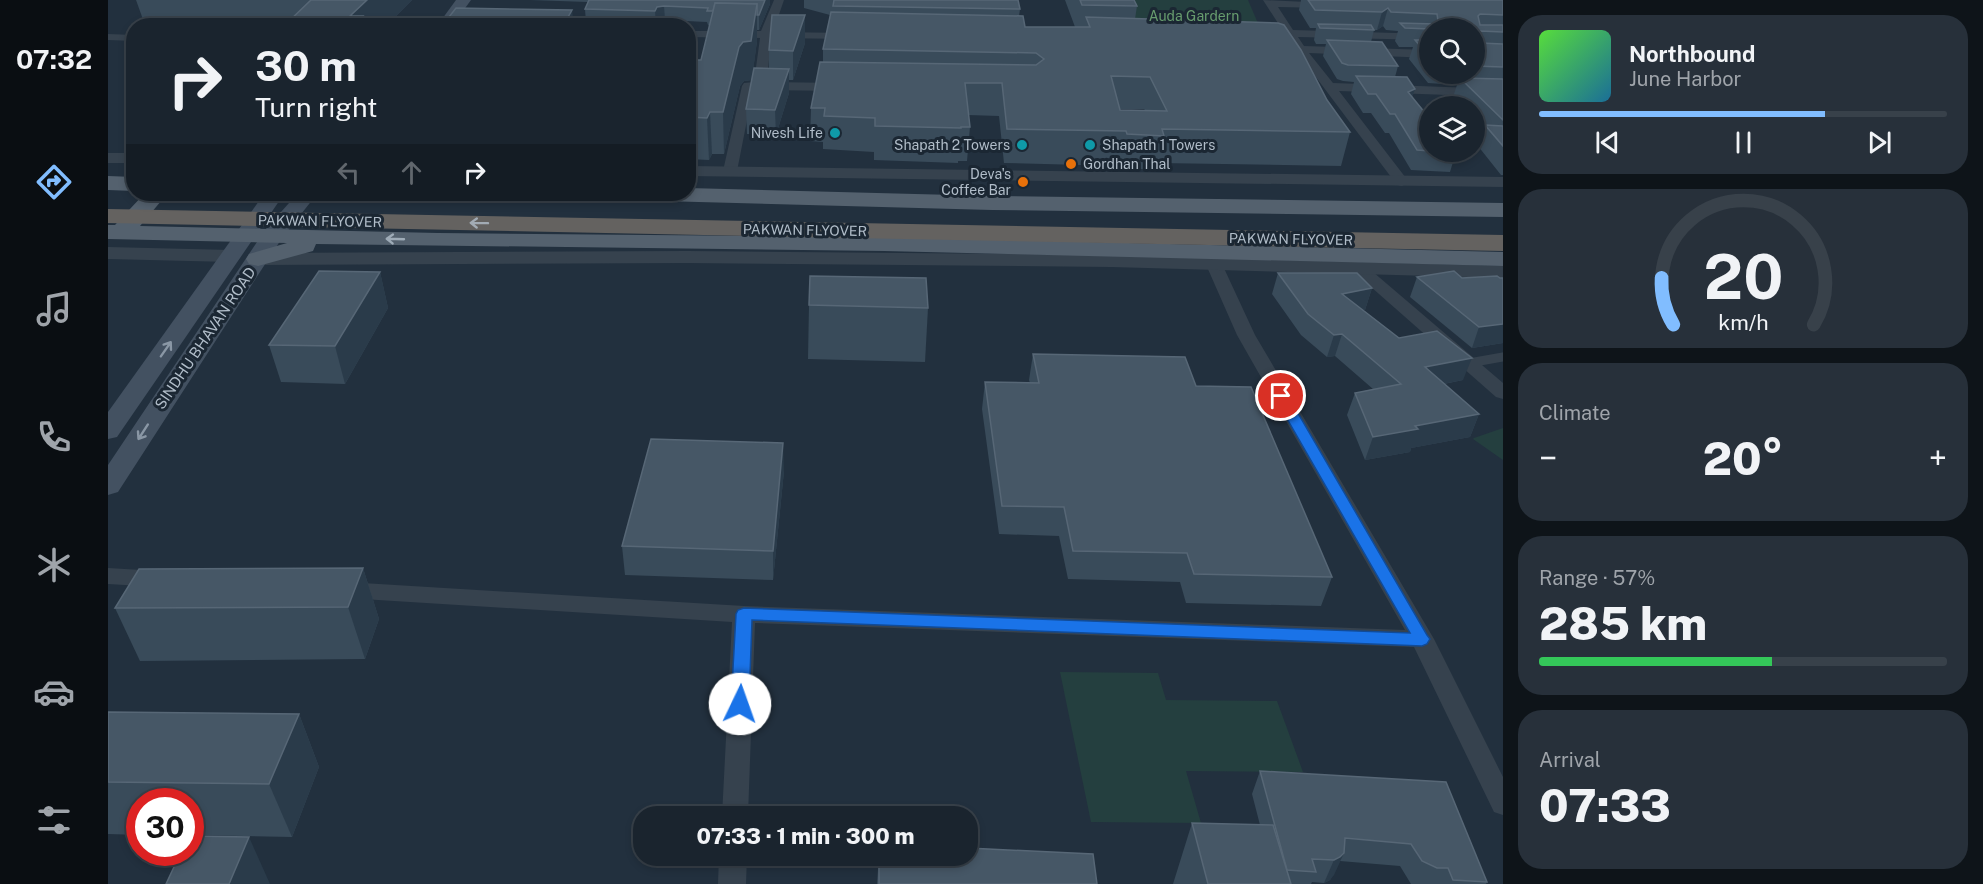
<!DOCTYPE html>
<meta charset="utf-8">
<style>
body{margin:0;font-family:"Public Sans",sans-serif;background:#27303a;color:#f1f3f6;height:100vh;display:flex;flex-direction:column;font-size:22px;white-space:nowrap}
*{box-sizing:border-box;margin:0}
p{font-size:20px;color:#9fa4aa}
.icon{flex:none;width:33px;height:33px;fill:none;stroke:currentColor;stroke-width:2;stroke-linecap:round;stroke-linejoin:round}
.map{position:relative;flex:1;overflow:hidden}
.drawer{display:flex;flex-direction:column;gap:15px;padding:15px;background:#0e1419;width:480px}
.drawer>*{flex:none}
.hud{position:absolute;left:18px;top:18px;width:570px;height:183px;border-radius:24px;box-shadow:0 3px 9px #0003,0 0 0 2px #38414a;background:#1a242e;color:#f1f3f6;overflow:hidden}
.fabs{position:absolute;left:1311px;top:18px;display:grid;gap:12px}
.fabs a{display:grid;place-items:center;width:66px;height:66px;border-radius:50%;background:#1a242e;box-shadow:0 3px 9px #0003,0 0 0 2px #38414a;font-size:30px}
.speed{position:absolute;left:18px;top:788px;display:flex;gap:12px;font-size:30px;font-weight:700;text-align:center}
.speed>*{display:grid;place-content:center;width:78px;height:78px;border-radius:50%;background:#1a242e;box-shadow:0 3px 9px #0003,0 0 0 2px #38414a;line-height:1}
.speed .limit{border:9px solid #d22;background:#fff;color:#111}
.pin{position:absolute;display:grid;place-items:center;width:51px;height:51px;color:#fff;margin:-26px;border:3px solid #fff;border-radius:50%;box-shadow:0 2px 6px #0007}
.me{position:absolute;width:66px;margin:-33px;rotate:3deg;stroke-linejoin:round;filter:drop-shadow(0 0 4px #0008)}
.turn{display:flex;align-items:center;gap:21px;height:126px;padding:0 30px;font-size:27px}
.turn .icon{width:78px;height:78px;stroke-width:2.5}
.turn b{display:block;font-size:42px;line-height:51px}
.lanes{display:flex;align-items:center;height:57px;padding:0 30px;background:#0003;justify-content:center;gap:30px;direction:ltr}
.lanes .off{opacity:.35}
.big{font-size:45px;font-weight:800;line-height:1.1}
.drawer .tile{flex:1;display:flex;flex-direction:column;justify-content:center;gap:9px;min-width:0;padding:0 21px;border-radius:24px;background:#27303a}
.drawer .dial{align-items:center;gap:0}
.dial svg{height:156px;overflow:visible;fill:none;stroke:#38414a;stroke-width:7;stroke-linecap:round;text-anchor:middle}
.dial text{fill:#f1f3f6;stroke:none}
.song{display:flex;align-items:center;gap:18px}
.cover{width:72px;height:72px;border-radius:9px;background:linear-gradient(135deg,hsl(110 70% 55%),hsl(200 70% 35%))}
.played{height:6px;border-radius:3px;background:linear-gradient(90deg,#81bdff 70%,#38414a 70%)}
.keys{display:flex;justify-content:space-around;direction:ltr}
.heat{display:flex;justify-content:space-between;align-items:center;font-size:33px;direction:ltr}
.charge{height:9px;border-radius:4px;background:linear-gradient(90deg,#34c759 57%,#38414a 0)}
.trip{position:absolute;left:525px;top:806px;width:345px;height:60px;border-radius:24px;background:#1a242e;box-shadow:0 3px 9px #0003,0 0 0 2px #38414a;font-weight:800;line-height:60px;text-align:center}
main{display:flex;flex:1;min-height:0}
.dock{display:flex;flex-direction:column;width:108px;justify-content:space-around;align-items:center;background:#0a0e12;color:#9fa4aa}
.dock .icon{width:42px;height:42px}
.dock .current{color:#81bdff}
.dock b{font-size:27px;color:#f1f3f6}
.map>svg:first-child{display:block}
.green{fill:#243f3f}
.lines{fill:none;stroke-linecap:round;stroke-linejoin:round}
.service{stroke:#36424e;stroke-width:9}
.minor{fill:#36424e;fill-rule:evenodd}
.tertiary{fill:#36424e;fill-rule:evenodd}
.secondary{fill:#435161;fill-rule:evenodd}
.primary{fill:#54616e;fill-rule:evenodd}
.trunk{fill:#646260;fill-rule:evenodd}
.wall{fill:#394b5a;fill-rule:evenodd}
.shaded-wall{fill:#2a3b4a}
.building{fill:#465766;stroke:#576776;stroke-width:1.5;fill-rule:evenodd}
.oneway{stroke:#a2abb4}
.oneway2{stroke:#9eabb7}
.oneway3{stroke:#8a97a5}
.route{fill:#1a73e8;stroke:#114b97;stroke-width:1.5}
.culture-dot{fill:#0f9aa8;stroke:#1b2733;stroke-width:2}
.food-dot{fill:#e8710a;stroke:#1b2733;stroke-width:2}
.labels{text-anchor:middle;dominant-baseline:central;stroke-width:6;stroke-linejoin:round;paint-order:stroke}
.far-park-label{font-size:14px;fill:#679c6e;stroke:#1b2733}
.far-poi-label{font-size:14px;fill:#b1bdc9;stroke:#1b2733;text-anchor:end}
.far-street-label{font-size:14px;fill:#b1bdc9;stroke:#1b2733}
.street-label{font-size:15px;fill:#b1bdc9;stroke:#1b2733}
</style>
<main>
<nav class="dock">
<b>07:32</b>
<svg class="icon current" aria-label="directions" viewBox="0 0 24 24"><path d="M12 3l9 9-9 9-9-9zM9 14v-3h6M13 9l2 2-2 2"/></svg>
<svg class="icon" aria-label="music" viewBox="0 0 24 24"><path d="M9 18V5l10-2v13"/><circle cx="6" cy="18" r="3"/><circle cx="16" cy="16" r="3"/></svg>
<svg class="icon" aria-label="phone" viewBox="0 0 24 24"><path d="M5 4h4l2 5-3 2q2 4 5 5l2-3 5 2v4C11 20 4 13 5 4z"/></svg>
<svg class="icon" aria-label="climate" viewBox="0 0 24 24"><path d="M12 3v18M4 7l16 10M4 17L20 7"/></svg>
<svg class="icon" aria-label="car" viewBox="0 0 24 24"><path d="M5 17H2v-5l4-1 3-4h7l3 4 3 1v5h-3M9 17h6M6 11h13"/><circle cx="7" cy="17" r="2"/><circle cx="17" cy="17" r="2"/></svg>
<svg class="icon" aria-label="filters" viewBox="0 0 24 24"><path d="M4 7h16M4 17h16"/><circle cx="9" cy="7" r="2"/><circle cx="15" cy="17" r="2"/></svg>
</nav>
<div class="map">
<svg width="1395" height="884" viewBox="0 0 1395 884">
<rect width="100%" height="100%" fill="#22303e"/>
<!-- green -->
<g class="green">
<path d="M1017,0h123l15,35 -125,-2z"/>
<path d="M1395,428v32l-30,-21 1,-1z"/>
<path d="M952,672l98,1 8,27 111,1 26,71 -117,-1 15,52 -110,-1z"/>
</g>
<g class="lines">
<!-- service -->
<path class="service" d="M1361,363l34,-6"/>
<!-- minor -->
<g class="minor">
<path d="M666,0h10l-11,32 78,1 6,3 -6,3 -80,-1 -4,44 73,1 6,4 -6,4 -87,-1 -16,81 -2,3h-10l-2,-3 19,-85 2,-3 10,-1 6,-44 -72,-1v-6h73z"/>
<path d="M1155,0l66,3v4l-4,1 -47,-1 15,23 137,4v6l-132,-3 6,9 126,4v8l-121,-5 24,30 170,6v8l-164,-6 70,91 -7,4 -5,-1 -103,-137z"/>
<path d="M0,34l26,1v6l-26,-1z"/>
<path d="M1100,246l8,5 39,84 179,304 69,138v38l-9,-3 -80,-165 -659,-24 -7,193h-26l10,-194 -386,-24 -8,-2 -3,-6 3,-6 8,-2 398,24 661,24 -168,-295 -37,-84z"/>
<path d="M1252,264l6,2 137,117v16l-7,-2 -142,-125 -2,-3 2,-3z"/>
<path d="M0,568l50,3 8,2 3,6 -3,6 -8,2 -50,-3z"/>
<path d="M611,855h28l-1,29h-28z"/>
</g>
<!-- tertiary -->
<g class="tertiary">
<rect x="0" y="153" width="26" height="10"/>
<path d="M580,166l815,11v10l-815,-11z"/>
<path d="M0,247l123,3 7,2 3,4 -3,4 -7,2 -123,-3z"/>
<path d="M579,251l424,4 392,11v12l-392,-11 -424,-4 -429,2 -7,-2 -3,-4 3,-4 7,-2z"/>
</g>
<!-- secondary -->
<g class="secondary">
<path d="M348,0h15l-19,26h-15z"/>
<path d="M156,194h20l-167,243 -9,2v-27z"/>
<path d="M189,194h20l-35,44 -164,254 -10,3v-30l157,-235z"/>
</g>
<!-- primary -->
<g class="primary">
<path d="M0,176l26,1v14l-26,-1z"/>
<path d="M580,188l304,8 511,7v14l-511,-7 -331,-9 -8,-2 -3,-5h38z"/>
<path d="M36,194h23l-27,32 298,7 446,4 619,15v14l-619,-15 -568,-7 -3,7 -55,15 -9,-2 -3,-5 3,-5 38,-11 -179,-4v-14h7z"/>
</g>
<!-- trunk -->
<path class="trunk" d="M0,209l1395,26v16l-1395,-28z"/>
</g>
<!-- wall -->
<g class="wall">
<path d="M28,0h276l-26,26 -241,-1z"/>
<path d="M422,0h240v4l-11,26h-2v11l-5,36 17,-9v-18l36,-35v28l-12,37h-4v13l-13,42 -29,-1 -1,-25 6,-29 -8,1 -4,5 -16,68h-12l-3,6 -21,-1v-99h13l9,-34 -2,-1 -1,-3 -42,-2 -7,2 -2,4 -70,-3 -1,-14 3,-7z"/>
<path d="M696,0h214l2,9 -1,7 6,11h50l-10,-27h69l3,6 -2,13 192,81 23,32 -9,34 -182,-3 -1,7 -37,-2 -1,-2 -116,-3 -5,-47 -31,-1 2,12 -3,34h-9v2l-84,-3v-8l-51,-3v-7l-13,-1 1,-33 12,-46v-13l7,-34 -26,-7zM1012,109h24l1,1h-25z"/>
<path d="M1193,0h202v175h-2l-23,-29 6,-17 -10,-10v-13h-12l-9,-9 4,-12 -29,-2 -19,-24 4,-12h-14l-4,-6 3,-10 -12,-1 -3,-4 -6,4h-3l-3,12 27,24 -3,11 20,12 -3,8 18,22v33h26l-6,20 -39,-2 -22,-37h-4l-14,-20h-8l-12,-19 3,-12 -11,-1 -6,-2 -14,-23 3,-12h-10l-2,-4 2,-12h-6l-11,-18zM1322,28h44v46h-44z"/>
<path d="M272,272l8,36 -43,76 -64,-2 -12,-37z"/>
<path d="M1170,273l94,15 -7,22h-2l36,28 64,42 -19,4 35,30 -9,23 -59,11 -1,4 -45,8 -18,-45 8,-22 18,-4 -38,-33 -8,1 -26,-22 -29,-41z"/>
<path d="M1309,277l86,1v65l-31,5 -62,-51z"/>
<path d="M701,305l119,3 -3,54 -117,-3z"/>
<path d="M925,354l163,32 136,191 -11,29 -135,-3 -6,-21 -112,-3 -9,-43 -60,-2 -17,-125 3,-27 45,1 -1,-3z"/>
<path d="M676,471l-11,109 -148,-5 -3,-29z"/>
<path d="M255,568l16,51 -14,40 -225,2 -25,-53z"/>
<path d="M0,712l191,2 20,53 -27,70 -102,-2v-34h-50v34l-32,-1z"/>
<path d="M1152,771l186,11 41,100 -1,2h-75l-11,-18 -60,-5 -10,19 -6,3 -12,-1 -1,2h-138l19,-61 68,2 -8,-31z"/>
<path d="M771,855h89l129,29h-220z"/>
</g>
<!-- shaded-wall -->
<g class="shaded-wall">
<path d="M259,0h45l-26,26h-34l-2,-10z"/>
<path d="M657,0h5v4l-11,26v-15z"/>
<path d="M649,4v37l-5,39 -8,1 -4,5 -16,68 -1,-42 16,-65z"/>
<path d="M556,6l1,14 -7,2 -2,4 -1,-15 2,-4z"/>
<path d="M1280,8l-5,18 -6,4 5,-18z"/>
<path d="M464,10l2,16h-11z"/>
<path d="M697,15v28l-12,37v-29z"/>
<path d="M681,69v24l-13,42 -1,-25z"/>
<path d="M1307,89l-6,19 -1,-16z"/>
<path d="M602,112l2,42 -3,6 -2,-42z"/>
<path d="M272,272l8,36 -43,76 -10,-38z"/>
<path d="M1264,288l-7,22 -29,6 6,-22z"/>
<path d="M1395,324v19l-31,5 7,-21z"/>
<path d="M1234,334l-7,22 -8,1 7,-22z"/>
<path d="M1364,358l-9,22 -46,9 8,-22z"/>
<path d="M1371,414l-9,23 -59,11 -1,4 -45,8 8,-23 42,-11z"/>
<path d="M675,443l1,28 -11,109v-29z"/>
<path d="M255,568l16,51 -14,40 -17,-52z"/>
<path d="M191,714l20,53 -27,70 -23,-53z"/>
<path d="M141,837l21,47h-41z"/>
<path d="M1236,853l-10,22 -4,5 -6,3 10,-23z"/>
</g>
<!-- building -->
<g class="building">
<path d="M203,0h56l-17,16h13l-8,10h-37l2,-2 -33,-1z"/>
<path d="M481,0h176l-6,15h-2v-11l-42,-1 -2,8h-6l1,-3 -44,-2 -7,1 -2,4 -70,-2z"/>
<path d="M726,0h184l2,9 -187,-3z"/>
<path d="M972,0h54l3,6 -55,-1z"/>
<path d="M1200,0h195v15l-23,-1 -2,2 2,9h23v7l-23,-1 -2,10 2,2 23,1v23l-29,-1v-38l-44,1 -25,-1 -5,-5 36,1 2,-3 -1,-7 -46,-2 -3,-4 -6,4 -67,-2z"/>
<path d="M607,3l42,1 -6,37 -8,1 -4,5 -16,65h-13l-3,6 -19,-1v-57h13z"/>
<path d="M348,8l116,2 -9,16h-121z"/>
<path d="M723,12l192,4 2,11h65l-4,-10 192,6 6,2 17,25 26,50 23,32 -188,-3 2,7 -37,-2 -1,-3 -119,-2 -5,-46h-37l5,44h-9v1l-86,-2v-8l-51,-2 1,-8h-14l9,-46 216,3 8,-6 -8,-6 -213,-4zM1003,76l39,1 17,34 -47,-1z"/>
<path d="M664,15h33l-12,36 -24,-1z"/>
<path d="M1210,24l53,1 3,5 -54,-2z"/>
<path d="M1219,40l55,2 16,24 -50,-1 -6,-2z"/>
<path d="M1307,40h15v18z"/>
<path d="M646,68l35,1 -14,41 -29,-1z"/>
<path d="M1248,76l51,1 8,12 -7,3 22,27v32l-13,-1 -22,-36h-5l-14,-20h-8z"/>
<path d="M1352,78l43,1v41z"/>
<path d="M1377,125l18,1v20z"/>
<path d="M211,271l61,1 -45,74 -66,-1z"/>
<path d="M1346,271l8,7 35,-2 3,2h3v46l-24,3 -62,-50z"/>
<path d="M1170,273h79l15,15 -30,6 57,44 38,-7 35,27 -47,9 54,47 -64,12 3,3 -45,8 -18,-44 46,-9 -59,-50 -8,1 -26,-21z"/>
<path d="M702,276l116,2 2,30 -119,-3z"/>
<path d="M925,354l152,3 11,29 55,1 81,190 -138,-3 -7,-21 -114,-2 -9,-44 -62,-1 -17,-124 54,1z"/>
<path d="M543,439l132,4 -10,108 -151,-5z"/>
<path d="M255,568l-15,39 -233,1 24,-39z"/>
<path d="M0,712l191,2 -30,70 -161,-2z"/>
<path d="M1152,771l186,11 41,100 -34,-2 -5,-12h-11l-15,-7 -11,-17 -66,-6 -1,15 -4,4 -6,3 -22,-1 4,13 -29,-2z"/>
<path d="M1084,823l81,2 18,59h-83z"/>
<path d="M82,836l59,1 -20,47h-63l15,-32h9z"/>
<path d="M860,848l125,6 4,30h-218v-29h89z"/>
</g>
<!-- one-way arrows -->
<defs><path id="oneway-shaft" d="M-6 0H5M1.5-3L5.5 0L1.5 3" fill="none" stroke-width="1.6" stroke-linecap="round" stroke-linejoin="round" transform="scale(1.5)"/></defs>
<use class="oneway" href="#oneway-shaft" transform="translate(371 223) rotate(-179)"/>
<use class="oneway2" href="#oneway-shaft" transform="translate(287 239) rotate(-178)"/>
<g class="oneway3">
<use href="#oneway-shaft" transform="translate(58 349) rotate(-55)"/>
<use href="#oneway-shaft" transform="translate(35 432) rotate(123)"/>
</g>
<!-- route -->
<path class="route" d="M1173,392l7,4 139,239 3,4 -3,5 -5,2 -670,-26 -3,84 -3,4 -6,2 -6,-2 -3,-4 5,-90 2,-4 6,-2 666,25 -136,-237z"/>
<!-- markers -->
<g class="culture-dot">
<circle cx="727" cy="133" r="6"/>
<circle cx="914" cy="145" r="6"/>
<circle cx="982" cy="145" r="6"/>
</g>
<g class="food-dot">
<circle cx="963" cy="164" r="6"/>
<circle cx="915" cy="182" r="6"/>
</g>
<g class="labels">
<!-- far-park labels -->
<g class="far-park-label">
<text x="1086" y="16">Auda Gardern</text>
</g>
<!-- far-poi labels -->
<g class="far-poi-label">
<text x="715" y="133">Nivesh Life</text>
<text x="902" y="145">Shapath 2 Towers</text>
<text x="994" y="145" text-anchor="start">Shapath 1 Towers</text>
<text x="975" y="164" text-anchor="start">Gordhan Thal</text>
<text x="903" y="174">Deva's<tspan x="903" dy="16">Coffee Bar</tspan></text>
</g>
<!-- far-street labels -->
<g class="far-street-label">
<text transform="translate(212 221) rotate(1)">PAKWAN FLYOVER</text>
<text transform="translate(697 230) rotate(1)">PAKWAN FLYOVER</text>
<text transform="translate(1183 239) rotate(1)">PAKWAN FLYOVER</text>
</g>
<!-- street labels -->
<g class="street-label">
<text transform="translate(97 338) rotate(-56)">SINDHU BHAVAN ROAD</text>
</g>
</g>
</svg>
<div class="fabs">
<a><svg class="icon" aria-label="search" viewBox="0 0 24 24"><circle cx="10" cy="10" r="6"/><path d="M15 15l6 6"/></svg></a>
<a><svg class="icon" aria-label="layers" viewBox="0 0 24 24"><path d="M12 4l9 5-9 5-9-5zM3 14l9 5 9-5"/></svg></a>
</div>
<div class="speed"><div class="limit">30</div></div>
<div class="pin" style="left:1173px;top:396px;background:#d93025"><svg class="icon" aria-label="arrive" viewBox="0 0 24 24"><path d="M6 21V4h12l-3 4 3 4H6"/></svg></div>
<svg class="me" style="left:632px;top:704px" viewBox="-20 -20 40 40"><circle r="19" fill="#fff"/><path d="M0-13L10 11 0 6-10 11z" fill="#1a73e8"/></svg>
<div class="trip">07:33 · 1 min · 300 m</div>
<div class="hud">
<div class="turn"><svg class="icon" aria-label="right" viewBox="0 0 24 24"><path d="M7 20v-9h11M14 6l5 5-5 5"/></svg><div><b>30 m</b>Turn right</div></div>
<div class="lanes"><svg class="icon off" aria-label="left" viewBox="0 0 24 24"><path d="M17 20v-9H6M10 6l-5 5 5 5"/></svg><svg class="icon off" aria-label="ahead" viewBox="0 0 24 24"><path d="M12 20V5M6 11l6-6 6 6"/></svg><svg class="icon" aria-label="right" viewBox="0 0 24 24"><path d="M7 20v-9h11M14 6l5 5-5 5"/></svg></div>
</div>
</div>
<section class="drawer">
<div class="tile">
<div class="song"><i class="cover"></i><div><b>Northbound</b><p>June Harbor</p></div></div>
<div class="played"></div>
<div class="keys"><svg class="icon" aria-label="previous" viewBox="0 0 24 24"><path d="M18 5L8 12l10 7zM5 5v14"/></svg><svg class="icon" aria-label="pause" viewBox="0 0 24 24"><path d="M8 5v14M16 5v14"/></svg><svg class="icon" aria-label="next" viewBox="0 0 24 24"><path d="M6 5l10 7-10 7zM19 5v14"/></svg></div>
</div>
<div class="tile dial"><svg viewBox="0 0 100 80">
<path d="M14 69A42 42 0 1 1 86 69"/>
<path d="M14 69A42 42 0 0 1 8 45" stroke="#81bdff"/>
<text x="50" y="56" font-size="32" font-weight="700">20</text>
<text x="50" y="72" font-size="11">km/h</text>
</svg></div>
<div class="tile"><p>Climate</p>
<div class="heat"><a>−</a><b class="big">20°</b><a>+</a></div>
</div>
<div class="tile"><p>Range · 57%</p><b class="big">285 km</b><div class="charge"></div></div>
<div class="tile"><p>Arrival</p><b class="big">07:33</b></div>
</section>
</main>
